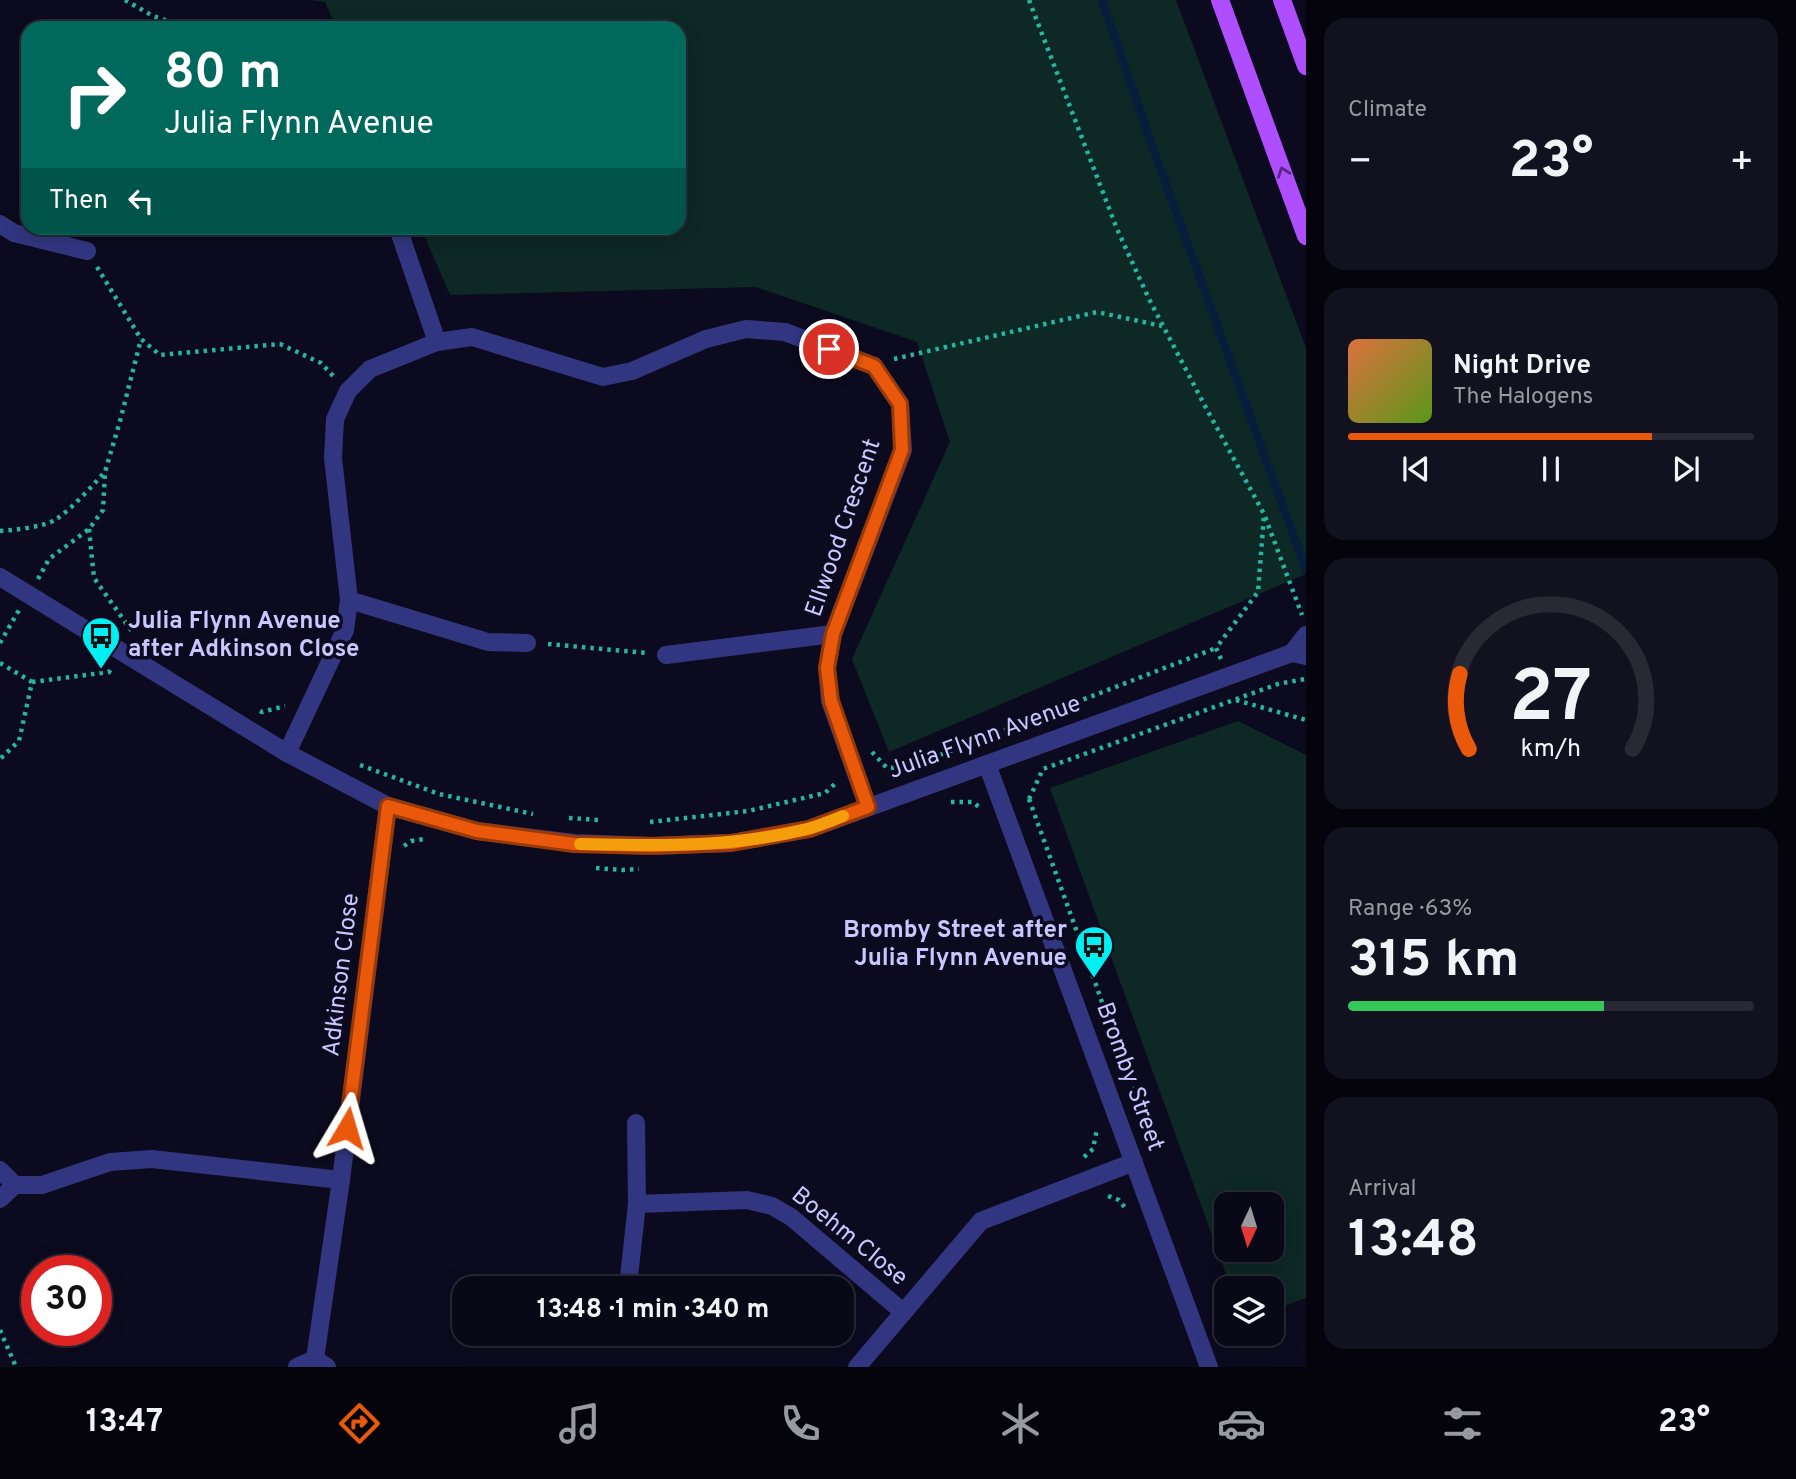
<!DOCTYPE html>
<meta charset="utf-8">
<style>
body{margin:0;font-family:Overpass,sans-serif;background:#12111f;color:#f1f3f6;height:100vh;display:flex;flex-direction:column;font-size:26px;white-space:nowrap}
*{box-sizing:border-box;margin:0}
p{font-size:23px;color:#999aa1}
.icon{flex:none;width:38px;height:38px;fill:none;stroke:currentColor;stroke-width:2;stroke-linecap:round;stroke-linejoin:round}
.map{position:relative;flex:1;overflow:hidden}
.side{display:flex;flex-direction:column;gap:18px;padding:18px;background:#05040c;width:490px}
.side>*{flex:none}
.banner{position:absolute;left:21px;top:21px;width:665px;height:214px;border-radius:21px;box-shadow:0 4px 18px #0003,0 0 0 2px #292935;background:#00695c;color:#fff;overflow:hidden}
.needle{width:46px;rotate:184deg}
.tools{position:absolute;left:1214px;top:1192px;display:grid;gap:14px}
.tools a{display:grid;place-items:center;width:70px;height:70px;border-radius:14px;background:#090816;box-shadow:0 4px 18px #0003,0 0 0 2px #292935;font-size:35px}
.speed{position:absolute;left:21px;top:1255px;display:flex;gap:14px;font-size:35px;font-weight:700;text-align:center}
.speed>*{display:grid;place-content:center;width:91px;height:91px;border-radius:50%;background:#090816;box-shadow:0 4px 18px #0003,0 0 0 2px #292935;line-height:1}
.speed .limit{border:10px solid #d22;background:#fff;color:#111}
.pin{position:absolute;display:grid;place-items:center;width:60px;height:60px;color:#fff;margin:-30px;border:4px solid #fff;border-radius:50%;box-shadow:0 2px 7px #0007}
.me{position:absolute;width:77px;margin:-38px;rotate:7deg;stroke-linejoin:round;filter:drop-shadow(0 0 5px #0008)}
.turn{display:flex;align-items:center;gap:24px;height:147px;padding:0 28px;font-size:32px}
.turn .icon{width:91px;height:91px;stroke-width:2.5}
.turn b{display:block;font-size:49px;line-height:60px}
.then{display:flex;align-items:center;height:66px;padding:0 28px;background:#0003;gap:14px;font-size:26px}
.big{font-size:52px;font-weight:700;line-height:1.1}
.side .tile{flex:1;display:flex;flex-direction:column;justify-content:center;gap:10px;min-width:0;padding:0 24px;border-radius:21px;background:#12111f}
.side .dial{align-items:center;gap:0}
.dial svg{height:182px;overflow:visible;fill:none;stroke:#292935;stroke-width:7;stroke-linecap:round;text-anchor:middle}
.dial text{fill:#f1f3f6;stroke:none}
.song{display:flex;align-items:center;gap:21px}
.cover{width:84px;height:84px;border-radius:10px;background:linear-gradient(135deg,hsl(20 70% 55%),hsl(90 70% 35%))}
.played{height:7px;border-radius:4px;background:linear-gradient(90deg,#ea580c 75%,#292935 75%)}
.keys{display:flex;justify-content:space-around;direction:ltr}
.heat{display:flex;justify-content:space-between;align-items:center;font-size:38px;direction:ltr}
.charge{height:10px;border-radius:5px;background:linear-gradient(90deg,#34c759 63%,#292935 0)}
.trip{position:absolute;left:452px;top:1276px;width:402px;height:70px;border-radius:21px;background:#090816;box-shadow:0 4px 18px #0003,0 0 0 2px #292935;font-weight:700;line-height:70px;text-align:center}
.tab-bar{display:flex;height:112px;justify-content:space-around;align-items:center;background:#040309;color:#999aa1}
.tab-bar .icon{width:49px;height:49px}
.tab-bar .on{color:#ea580c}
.tab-bar b{font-size:32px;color:#f1f3f6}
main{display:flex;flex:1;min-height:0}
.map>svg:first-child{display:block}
.green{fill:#0d2825;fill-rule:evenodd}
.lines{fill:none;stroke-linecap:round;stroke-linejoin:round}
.stream{stroke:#061e3c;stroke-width:8}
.path{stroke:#25b5a0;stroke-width:4.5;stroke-dasharray:3.5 5;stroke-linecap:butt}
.minor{stroke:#323680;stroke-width:18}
.tertiary{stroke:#323680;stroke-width:18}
.primary{stroke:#ae4eff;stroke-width:18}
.tertiary-bridge{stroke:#323680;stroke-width:18}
.oneway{stroke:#552983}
.route-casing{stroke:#983908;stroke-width:18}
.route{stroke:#ea580c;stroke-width:12}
.slow{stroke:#f59e0b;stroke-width:12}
.labels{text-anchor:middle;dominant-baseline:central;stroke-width:7;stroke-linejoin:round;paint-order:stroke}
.street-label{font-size:24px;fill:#c9c7ff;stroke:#0c0a1e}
.poi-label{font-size:24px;font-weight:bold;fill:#c9c7ff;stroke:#0c0a1e;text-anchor:start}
</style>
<main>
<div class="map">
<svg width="1306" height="1367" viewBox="0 0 1306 1367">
<rect width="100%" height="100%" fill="#0c0a1e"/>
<!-- green -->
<g class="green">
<path d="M309,0h867l130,348v226l-417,178 -37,-93 98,-217 -33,-100 -161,-55 -306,8 -29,-67h258v-200h-343l-11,-26z"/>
<path d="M1238,721l68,34v543l-34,13v-23h-41l-181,-500zM1272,1204v46h-45v-46z"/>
</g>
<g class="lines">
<!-- stream -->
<path class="stream" d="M1102,0l51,148 153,422"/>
<!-- path -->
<g class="path">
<path d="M125,0l28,16 36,12"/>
<path d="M1029,0l88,229 32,70 56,107 59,108 38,101"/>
<path d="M97,267l44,72 19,16 120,-11 41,19 14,15"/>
<path d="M894,359l203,-47 65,14"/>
<path d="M89,529l5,49 39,55"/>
<path d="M0,531c15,-1 43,-4 55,-11 18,-12 35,-32 50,-48"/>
<path d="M38,579l11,-20 40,-30 14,-19 2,-38 15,-51 21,-82"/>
<path d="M0,643l19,-33"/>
<path d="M548,644l99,9"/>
<path d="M1221,659l-5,-11 42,-56 6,-77"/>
<path d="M0,663l32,19 -13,59 -19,18"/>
<path d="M32,682l77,-10 3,-5"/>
<path d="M1236,700l70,20"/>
<path d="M260,711l2,1 23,-6"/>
<path d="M872,752l14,15 19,2 4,-2"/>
<path d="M917,764l299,-116"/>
<path d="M360,765l79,29 94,20"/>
<path d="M1029,799l65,180 39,113"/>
<path d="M1029,799l14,-30 235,-85 27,-5"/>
<path d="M951,802h22l6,5"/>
<path d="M569,818l30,2"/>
<path d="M650,822l98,-11 77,-18 12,-11"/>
<path d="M404,846l7,-5 14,-2"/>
<path d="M596,868l26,2 17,-1"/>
<path d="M1084,1157l9,-8 4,-20"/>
<path d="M1108,1196l11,4 7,9"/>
<path d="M0,1330l16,37"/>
</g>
<!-- minor -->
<g class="minor">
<path d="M0,224l14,9 73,18"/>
<path d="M398,228l39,114"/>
<path d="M349,600l139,42 39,1"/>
<path d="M666,655l167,-21"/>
<path d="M287,753l58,-123 4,-30 -16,-142 2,-39 13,-28 22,-22 67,-27 35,-5 131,40 29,-6 74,-32 40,-10 39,3 89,34 26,38 3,46 -70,184 -6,34 3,33 38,106"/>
<path d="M0,1170l15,15h27l68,-23 42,-3 189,21"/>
<path d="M0,1199l15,-14"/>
<path d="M637,1204l110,-4 25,6 19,11 112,95"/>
<path d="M631,1288l-2,-11 8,-73 -1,-81"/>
<path d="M315,1359l26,-179 47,-374"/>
<path d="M297,1367l18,-8 12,8"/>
<path d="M857,1367l124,-146 153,-59"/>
</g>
<!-- tertiary -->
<g class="tertiary">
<path d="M78,625l209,128 101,53 89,25 97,12 78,3 79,-3 78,-14 483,-176 14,3"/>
<path d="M1292,653l14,-18"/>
<path d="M987,764l222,603"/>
</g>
<!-- primary -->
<g class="primary">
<path d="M1220,0l86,236"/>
<path d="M1282,0l24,66"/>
</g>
<!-- tertiary-bridge -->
<path class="tertiary-bridge" d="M0,577l78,48"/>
</g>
<!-- one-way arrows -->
<defs><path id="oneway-chevron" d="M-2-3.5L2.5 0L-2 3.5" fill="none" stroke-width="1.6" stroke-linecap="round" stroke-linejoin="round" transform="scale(1.75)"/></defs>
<use class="oneway" href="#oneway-chevron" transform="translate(1283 172) rotate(-110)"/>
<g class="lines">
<!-- route casing -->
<g class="route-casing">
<path id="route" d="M347,1128l41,-322 89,25 97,13 78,2 79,-3 78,-14 59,-22 -37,-106 -4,-33 6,-34 69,-184 -2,-46 -26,-38 -45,-17"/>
</g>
<!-- route -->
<use href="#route" class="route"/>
<!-- slow -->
<path class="slow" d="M580,844c77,2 152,4 227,-15 12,-3 24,-8 36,-13"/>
</g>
<!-- icons -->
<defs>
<g id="bus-pin" transform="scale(2.0125)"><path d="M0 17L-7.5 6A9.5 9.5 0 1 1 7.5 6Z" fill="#00eff2" stroke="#0c0a1e"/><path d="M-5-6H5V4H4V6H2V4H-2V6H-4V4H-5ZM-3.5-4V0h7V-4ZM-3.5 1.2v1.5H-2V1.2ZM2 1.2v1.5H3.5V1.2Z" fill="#111"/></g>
</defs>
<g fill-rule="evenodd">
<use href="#bus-pin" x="101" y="636"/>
<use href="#bus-pin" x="1094" y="945"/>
</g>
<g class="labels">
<!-- street labels -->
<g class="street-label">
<text transform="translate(844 528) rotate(-71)">Ellwood Crescent</text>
<text transform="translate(985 738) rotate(-20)">Julia Flynn Avenue</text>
<text transform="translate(342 975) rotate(-83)">Adkinson Close</text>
<text transform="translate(1129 1077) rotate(70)">Bromby Street</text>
<text transform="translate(849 1237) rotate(39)">Boehm Close</text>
</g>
<!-- poi labels -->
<g class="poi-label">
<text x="128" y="622">Julia Flynn Avenue<tspan x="128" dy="28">after Adkinson Close</tspan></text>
<text x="1067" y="931" text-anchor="end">Bromby Street after<tspan x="1067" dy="28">Julia Flynn Avenue</tspan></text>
</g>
</g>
</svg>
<div class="tools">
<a><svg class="needle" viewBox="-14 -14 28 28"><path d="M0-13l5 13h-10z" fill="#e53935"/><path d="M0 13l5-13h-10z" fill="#999aa1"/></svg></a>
<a><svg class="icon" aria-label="layers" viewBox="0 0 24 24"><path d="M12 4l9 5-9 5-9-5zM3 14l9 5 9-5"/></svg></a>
</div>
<div class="speed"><div class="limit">30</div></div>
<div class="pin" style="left:829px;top:349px;background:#d93025"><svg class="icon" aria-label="arrive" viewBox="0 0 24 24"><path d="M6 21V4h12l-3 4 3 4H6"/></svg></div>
<svg class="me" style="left:347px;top:1128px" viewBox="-20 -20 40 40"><path d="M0-17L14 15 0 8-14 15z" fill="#ea580c" stroke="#fff" stroke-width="4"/></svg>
<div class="trip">13:48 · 1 min · 340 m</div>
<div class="banner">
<div class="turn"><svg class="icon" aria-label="right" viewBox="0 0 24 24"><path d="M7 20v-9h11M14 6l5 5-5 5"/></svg><div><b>80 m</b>Julia Flynn Avenue</div></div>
<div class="then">Then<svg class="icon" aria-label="left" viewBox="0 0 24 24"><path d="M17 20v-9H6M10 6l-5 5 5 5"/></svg></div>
</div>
</div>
<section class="side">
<div class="tile"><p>Climate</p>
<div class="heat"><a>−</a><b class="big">23°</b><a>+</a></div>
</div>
<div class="tile">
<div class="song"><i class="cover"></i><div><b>Night Drive</b><p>The Halogens</p></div></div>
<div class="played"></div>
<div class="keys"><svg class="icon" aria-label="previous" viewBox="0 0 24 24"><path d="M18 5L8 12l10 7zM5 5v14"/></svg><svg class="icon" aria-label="pause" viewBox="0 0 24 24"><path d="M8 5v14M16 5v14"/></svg><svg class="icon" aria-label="next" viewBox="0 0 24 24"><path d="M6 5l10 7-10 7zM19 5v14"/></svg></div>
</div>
<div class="tile dial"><svg viewBox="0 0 100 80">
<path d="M14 69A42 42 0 1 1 86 69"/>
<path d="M14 69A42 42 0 0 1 10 36" stroke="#ea580c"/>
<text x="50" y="56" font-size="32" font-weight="700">27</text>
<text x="50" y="72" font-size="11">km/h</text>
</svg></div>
<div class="tile"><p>Range · 63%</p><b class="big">315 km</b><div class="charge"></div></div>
<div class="tile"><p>Arrival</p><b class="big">13:48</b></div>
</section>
</main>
<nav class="tab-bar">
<b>13:47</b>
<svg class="icon on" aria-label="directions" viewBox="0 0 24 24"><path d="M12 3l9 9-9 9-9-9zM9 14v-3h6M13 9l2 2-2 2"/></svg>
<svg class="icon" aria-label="music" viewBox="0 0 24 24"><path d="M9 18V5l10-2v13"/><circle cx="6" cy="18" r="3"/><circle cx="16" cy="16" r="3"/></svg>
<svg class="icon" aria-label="phone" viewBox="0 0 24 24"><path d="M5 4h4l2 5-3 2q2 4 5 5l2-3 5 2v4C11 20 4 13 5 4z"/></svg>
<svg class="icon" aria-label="climate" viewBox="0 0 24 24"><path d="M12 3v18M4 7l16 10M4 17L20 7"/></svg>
<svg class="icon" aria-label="car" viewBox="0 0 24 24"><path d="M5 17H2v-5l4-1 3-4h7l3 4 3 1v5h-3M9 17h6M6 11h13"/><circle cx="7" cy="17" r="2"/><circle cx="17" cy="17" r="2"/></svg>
<svg class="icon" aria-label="filters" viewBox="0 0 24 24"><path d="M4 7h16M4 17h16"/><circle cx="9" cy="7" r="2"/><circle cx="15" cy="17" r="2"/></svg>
<b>23°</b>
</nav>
